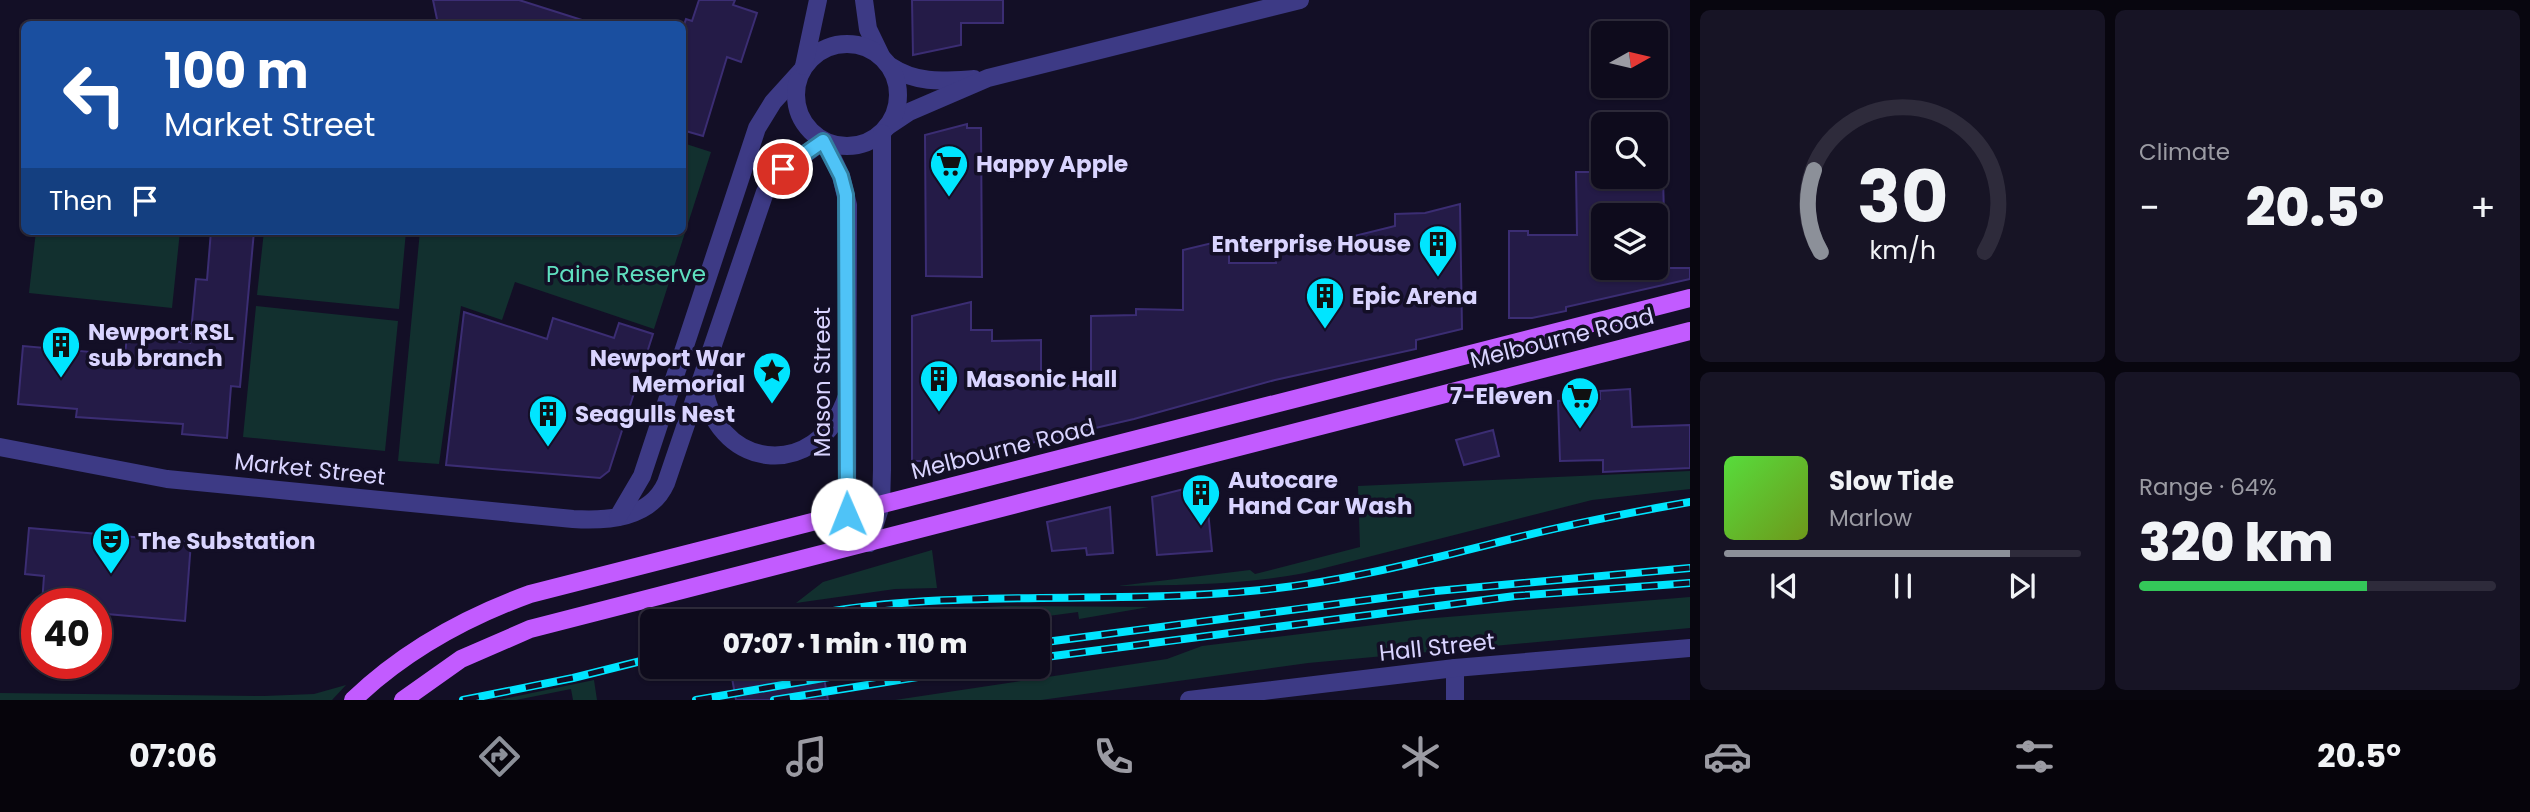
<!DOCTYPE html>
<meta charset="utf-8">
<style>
body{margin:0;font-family:Poppins,sans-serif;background:#171425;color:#f1f3f6;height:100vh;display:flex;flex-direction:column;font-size:26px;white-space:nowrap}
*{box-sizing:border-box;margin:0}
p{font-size:23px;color:#9b9ba3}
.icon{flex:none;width:38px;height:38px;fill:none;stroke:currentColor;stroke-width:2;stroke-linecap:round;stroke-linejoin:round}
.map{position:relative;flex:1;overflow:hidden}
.drawer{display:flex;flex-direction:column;gap:10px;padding:10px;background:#08060f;width:840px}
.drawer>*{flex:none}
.guide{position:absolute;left:21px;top:21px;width:665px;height:214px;border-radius:10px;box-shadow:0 2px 5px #0004,0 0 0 2px #2e2b3b;background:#1a4fa0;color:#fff;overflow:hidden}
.needle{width:46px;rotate:82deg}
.tools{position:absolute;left:1591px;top:21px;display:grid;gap:14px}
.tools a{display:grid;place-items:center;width:77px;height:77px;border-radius:10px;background:#0e0b1c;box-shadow:0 2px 5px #0004,0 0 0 2px #2e2b3b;font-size:35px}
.speed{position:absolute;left:21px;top:588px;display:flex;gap:14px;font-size:35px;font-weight:700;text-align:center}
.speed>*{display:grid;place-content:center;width:91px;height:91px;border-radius:50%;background:#0e0b1c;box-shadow:0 2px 5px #0004,0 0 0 2px #2e2b3b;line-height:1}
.speed .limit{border:10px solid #d22;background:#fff;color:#111}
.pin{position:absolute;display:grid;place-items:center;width:60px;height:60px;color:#fff;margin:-30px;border:4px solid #fff;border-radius:50%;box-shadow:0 2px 7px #0007}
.me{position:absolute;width:77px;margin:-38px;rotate:359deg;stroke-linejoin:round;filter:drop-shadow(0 0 5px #0008)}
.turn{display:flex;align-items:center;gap:24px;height:147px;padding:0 28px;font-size:32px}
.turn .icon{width:91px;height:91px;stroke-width:2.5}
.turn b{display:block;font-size:49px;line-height:60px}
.then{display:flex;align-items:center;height:66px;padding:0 28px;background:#0003;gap:14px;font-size:26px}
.big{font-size:52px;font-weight:800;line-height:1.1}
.drawer .card{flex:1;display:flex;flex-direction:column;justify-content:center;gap:10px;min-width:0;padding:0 24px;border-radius:10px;background:#171425}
.drawer .dial{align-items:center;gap:0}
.dial svg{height:182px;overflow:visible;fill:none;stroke:#2e2b3b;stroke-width:7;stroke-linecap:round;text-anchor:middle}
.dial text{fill:#f1f3f6;stroke:none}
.song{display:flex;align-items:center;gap:21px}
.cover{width:84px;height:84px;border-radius:10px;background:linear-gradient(135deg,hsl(110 70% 55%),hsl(80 70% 35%))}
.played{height:7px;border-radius:4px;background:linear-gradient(90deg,#8c9099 80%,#2e2b3b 80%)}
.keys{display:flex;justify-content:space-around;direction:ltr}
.heat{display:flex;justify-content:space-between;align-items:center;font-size:38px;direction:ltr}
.charge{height:10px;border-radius:5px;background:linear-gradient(90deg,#34c759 64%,#2e2b3b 0)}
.drawer .tiles{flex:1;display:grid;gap:10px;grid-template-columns:repeat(2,1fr)}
.trip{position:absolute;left:640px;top:609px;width:410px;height:70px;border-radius:10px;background:#0e0b1c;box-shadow:0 2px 5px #0004,0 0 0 2px #2e2b3b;font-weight:800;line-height:70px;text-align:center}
.dock{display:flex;height:112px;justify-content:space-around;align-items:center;background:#06040b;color:#9b9ba3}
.dock .icon{width:49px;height:49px}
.dock .current{color:#8c9099}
.dock b{font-size:32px;color:#f1f3f6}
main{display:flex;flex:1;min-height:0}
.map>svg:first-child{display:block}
.green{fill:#12302f}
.building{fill:#241b47;stroke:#3b2d73;stroke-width:2}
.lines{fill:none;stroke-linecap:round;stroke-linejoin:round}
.minor{stroke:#3d3a85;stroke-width:18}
.tertiary{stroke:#3d3a85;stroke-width:18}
.primary{stroke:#c25bff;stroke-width:18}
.rail-casing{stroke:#00e5ff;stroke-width:8}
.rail{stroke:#130f26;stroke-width:5;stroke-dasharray:16;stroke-linecap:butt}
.route-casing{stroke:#337fa1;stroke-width:18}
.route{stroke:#4fc3f7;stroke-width:12}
.labels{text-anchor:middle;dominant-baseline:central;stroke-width:7;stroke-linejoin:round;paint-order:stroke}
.poi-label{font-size:23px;font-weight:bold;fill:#d9d4ff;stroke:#130f26;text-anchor:start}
.park-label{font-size:23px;fill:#5fe0c0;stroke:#130f26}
.street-label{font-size:23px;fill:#d9d4ff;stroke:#130f26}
</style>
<main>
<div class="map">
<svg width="1690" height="700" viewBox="0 0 1690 700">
<rect width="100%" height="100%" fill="#130f26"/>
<!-- green -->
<g class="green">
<path d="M683,143l28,9 -57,177 -139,-47 -13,38 -41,-14 -22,158 -41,-3 22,-230h262z"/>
<path d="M36,231h144l-8,77 -143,-15z"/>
<path d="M264,231h142l-7,78 -142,-14z"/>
<path d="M256,306l142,15 -13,130 -142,-14z"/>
<path d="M1690,471v18l-98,11 -287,73c-62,12 -124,12 -187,13l132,-16 5,4 105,-27 -2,-61z"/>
<path d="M932,550l5,38 -42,1 -99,14 27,-21z"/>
<path d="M1690,597v31l-382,35 -267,37h-146l272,-41 35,-13 221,-27z"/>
<path d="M1006,606l143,1 -70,12 -1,-7 -68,9h-188l39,-7z"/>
<path d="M594,680l3,20h-24l-2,-11 -55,11h-18z"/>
<path d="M346,685l-14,15h-332v-7l264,3 50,-2z"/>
</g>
<!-- building -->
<g class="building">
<path d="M433,0h86l63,20v4h-144z"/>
<path d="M699,0h36l-2,5 24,8 -16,49 -14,-5 -24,79 -21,-6v-99l4,-12 6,2z"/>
<path d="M912,0h91v23h-42v22l-48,10z"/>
<path d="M967,124v4h14l1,149 -56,-1 -1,-141z"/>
<path d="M1576,172h27v5h60l1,38h-61v53h87v11l-124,28v4l-34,7h-23v-87h19v4h49z"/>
<path d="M1460,204l2,125 -46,11v9l-141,31 -141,39 -167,39v3h-55v-145l59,-14v28h21v11l49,-1v46l50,-1v-69l45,-1v-6l47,1v-60l46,-11v24h47l-1,-15h31l89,-22v-12l30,-1z"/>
<path d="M211,231h43l-14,156 -9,-1 -4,52 -45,-4 1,-10 -107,-7 1,-8 -59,-5 5,-58 102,9 2,-19 63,7 6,-64 11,1z"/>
<path d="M464,312l83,27 6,-21 61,20 5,-15 34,11 -44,137 -9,7 -154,-13z"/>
<path d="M1630,389l2,38 58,-2v43l-87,4v-12l-43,1 -2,-60 42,-2v-8z"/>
<path d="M1493,430l6,26 -35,9 -8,-25z"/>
<path d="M1188,488l1,14 18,-1 5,50 -55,4 -5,-58z"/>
<path d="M1110,507l3,46 -26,2 -1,-7 -34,3 -5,-29z"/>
<path d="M29,528l162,14 -6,79 -89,-8v-9h-54l2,-28 -19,-2z"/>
<path d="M730,667h92l6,33h-92z"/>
</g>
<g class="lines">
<!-- minor -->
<g class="minor">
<path d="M890,66c27,18 53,15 84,13"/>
<path d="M888,126l21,-14 79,-34 312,-78"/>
<path d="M703,379c8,92 114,105 144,17"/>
<path d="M0,447l167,32 406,40c34,2 77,0 93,-36l99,-291 13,-18 45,-33"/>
<path d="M618,517l24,-41 115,-348 16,-26 29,-32"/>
<path d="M1455,668v32"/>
</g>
<!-- tertiary -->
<g class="tertiary">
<path d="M864,0l4,29 13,27"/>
<circle cx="847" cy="95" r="51"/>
<path d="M804,66l14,-66"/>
<path d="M825,142l16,34 7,29 -1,309 22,29"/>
<path d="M869,543l12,-38 1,-35v-337"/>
<path d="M1189,700l266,-32 235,-20"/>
</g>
<!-- primary -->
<g class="primary">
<path d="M353,700c51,-49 111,-82 177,-106l1160,-296"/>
<path d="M403,700l58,-41 69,-30 1160,-298"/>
</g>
<!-- rail casing -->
<g class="rail-casing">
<g id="rail">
<path d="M782,621c153,-36 312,-15 468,-30 92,-8 180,-32 269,-54 57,-14 114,-25 171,-35"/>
<path d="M1038,643l398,-52 254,-23"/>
<path d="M1038,658l477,-62 175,-13"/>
<path d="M463,700l110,-22 80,-20"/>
<path d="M696,700l191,-33"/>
<path d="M774,700l206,-33"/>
</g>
</g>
<!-- rail -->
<use href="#rail" class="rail"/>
</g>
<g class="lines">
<!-- route casing -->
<g class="route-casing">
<path id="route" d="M783,169l40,-28 18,35 5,19 1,319"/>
</g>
<!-- route -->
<use href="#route" class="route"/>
</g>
<!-- icons -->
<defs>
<g id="supermarket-pin" transform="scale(2.0125)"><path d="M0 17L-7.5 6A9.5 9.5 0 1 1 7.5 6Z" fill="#00e5ff" stroke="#130f26"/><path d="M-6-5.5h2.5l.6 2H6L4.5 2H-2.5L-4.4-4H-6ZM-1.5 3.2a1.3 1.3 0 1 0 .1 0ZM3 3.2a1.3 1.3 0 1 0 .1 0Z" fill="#111"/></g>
<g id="building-pin" transform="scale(2.0125)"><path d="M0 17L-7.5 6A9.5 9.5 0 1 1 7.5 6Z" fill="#00e5ff" stroke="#130f26"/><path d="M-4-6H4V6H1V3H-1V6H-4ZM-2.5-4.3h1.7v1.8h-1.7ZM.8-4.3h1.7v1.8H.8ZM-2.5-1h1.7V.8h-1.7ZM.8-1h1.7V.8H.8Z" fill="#111"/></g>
<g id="sight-pin" transform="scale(2.0125)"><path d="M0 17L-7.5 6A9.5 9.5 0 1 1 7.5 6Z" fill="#00e5ff" stroke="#130f26"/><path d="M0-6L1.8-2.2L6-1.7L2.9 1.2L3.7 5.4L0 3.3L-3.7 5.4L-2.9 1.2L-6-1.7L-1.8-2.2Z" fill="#111"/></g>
<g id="theatre-pin" transform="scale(2.0125)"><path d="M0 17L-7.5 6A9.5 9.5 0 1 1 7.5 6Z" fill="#00e5ff" stroke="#130f26"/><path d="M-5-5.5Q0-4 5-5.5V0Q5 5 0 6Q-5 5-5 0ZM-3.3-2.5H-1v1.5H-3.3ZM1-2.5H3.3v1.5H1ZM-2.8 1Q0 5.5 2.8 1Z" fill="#111"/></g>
</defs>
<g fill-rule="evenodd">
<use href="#supermarket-pin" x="949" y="164"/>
<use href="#building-pin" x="1438" y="244"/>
<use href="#building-pin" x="1325" y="296"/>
<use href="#building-pin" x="61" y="345"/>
<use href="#sight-pin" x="772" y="371"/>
<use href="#building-pin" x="939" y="379"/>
<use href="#supermarket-pin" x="1580" y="396"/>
<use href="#building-pin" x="548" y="414"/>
<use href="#building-pin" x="1201" y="493"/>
<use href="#theatre-pin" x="111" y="541"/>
</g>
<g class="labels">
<!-- poi labels -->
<g class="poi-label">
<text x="976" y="164">Happy Apple</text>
<text x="1411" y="244" text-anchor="end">Enterprise House</text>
<text x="1352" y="296">Epic Arena</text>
<text x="88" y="332">Newport RSL<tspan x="88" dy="26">sub branch</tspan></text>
<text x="745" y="358" text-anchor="end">Newport War<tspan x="745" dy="26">Memorial</tspan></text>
<text x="966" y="379">Masonic Hall</text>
<text x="1553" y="396" text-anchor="end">7-Eleven</text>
<text x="575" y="414">Seagulls Nest</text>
<text x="1228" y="480">Autocare<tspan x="1228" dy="26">Hand Car Wash</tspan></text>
<text x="138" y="541">The Substation</text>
</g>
<!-- park labels -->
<g class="park-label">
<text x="626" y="274">Paine Reserve</text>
</g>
<!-- street labels -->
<g class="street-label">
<text transform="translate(1562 338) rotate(-14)">Melbourne Road</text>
<text transform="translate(822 382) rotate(-90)">Mason Street</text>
<text transform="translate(1003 449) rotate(-14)">Melbourne Road</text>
<text transform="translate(310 469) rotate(6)">Market Street</text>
<text transform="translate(1437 647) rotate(-6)">Hall Street</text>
</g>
</g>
</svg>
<div class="tools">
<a><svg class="needle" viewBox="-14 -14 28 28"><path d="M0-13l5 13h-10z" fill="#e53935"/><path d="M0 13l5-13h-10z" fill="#9b9ba3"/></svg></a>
<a><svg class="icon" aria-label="search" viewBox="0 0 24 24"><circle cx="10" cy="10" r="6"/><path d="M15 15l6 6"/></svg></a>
<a><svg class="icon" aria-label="layers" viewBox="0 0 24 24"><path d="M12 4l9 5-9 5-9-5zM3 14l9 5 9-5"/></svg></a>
</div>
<div class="speed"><div class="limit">40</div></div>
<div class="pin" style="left:783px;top:169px;background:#d93025"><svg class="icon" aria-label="arrive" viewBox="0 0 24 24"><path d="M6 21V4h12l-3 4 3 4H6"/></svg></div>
<svg class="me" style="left:847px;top:514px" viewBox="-20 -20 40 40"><circle r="19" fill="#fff"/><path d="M0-13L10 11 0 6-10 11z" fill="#4fc3f7"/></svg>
<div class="trip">07:07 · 1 min · 110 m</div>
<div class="guide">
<div class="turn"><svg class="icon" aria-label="left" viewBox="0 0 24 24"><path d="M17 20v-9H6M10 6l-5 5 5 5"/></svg><div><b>100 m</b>Market Street</div></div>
<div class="then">Then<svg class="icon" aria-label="arrive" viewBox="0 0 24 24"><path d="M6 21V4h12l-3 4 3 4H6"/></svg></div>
</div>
</div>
<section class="drawer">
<div class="tiles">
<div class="card dial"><svg viewBox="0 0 100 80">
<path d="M14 69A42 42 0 1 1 86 69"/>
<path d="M14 69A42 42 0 0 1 11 33" stroke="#8c9099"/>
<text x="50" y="56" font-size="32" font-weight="700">30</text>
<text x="50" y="72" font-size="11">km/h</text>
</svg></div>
<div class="card"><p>Climate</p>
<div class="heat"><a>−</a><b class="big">20.5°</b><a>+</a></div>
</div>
<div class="card">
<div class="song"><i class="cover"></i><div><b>Slow Tide</b><p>Marlow</p></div></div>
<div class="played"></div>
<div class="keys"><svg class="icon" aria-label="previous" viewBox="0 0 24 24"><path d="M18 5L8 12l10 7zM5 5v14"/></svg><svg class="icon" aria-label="pause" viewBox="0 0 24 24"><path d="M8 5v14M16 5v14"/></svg><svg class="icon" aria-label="next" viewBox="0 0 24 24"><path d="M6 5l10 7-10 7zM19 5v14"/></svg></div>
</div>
<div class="card"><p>Range · 64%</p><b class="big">320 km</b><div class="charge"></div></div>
</div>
</section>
</main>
<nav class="dock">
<b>07:06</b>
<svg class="icon current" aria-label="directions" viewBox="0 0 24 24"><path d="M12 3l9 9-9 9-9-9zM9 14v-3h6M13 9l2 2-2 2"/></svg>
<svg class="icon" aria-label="music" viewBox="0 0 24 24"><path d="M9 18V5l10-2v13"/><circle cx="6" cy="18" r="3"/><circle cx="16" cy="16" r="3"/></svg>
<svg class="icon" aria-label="phone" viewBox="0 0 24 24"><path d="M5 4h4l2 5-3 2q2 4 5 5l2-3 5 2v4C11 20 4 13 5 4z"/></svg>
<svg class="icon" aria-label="climate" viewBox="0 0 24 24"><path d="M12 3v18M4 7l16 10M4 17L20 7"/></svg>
<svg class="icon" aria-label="car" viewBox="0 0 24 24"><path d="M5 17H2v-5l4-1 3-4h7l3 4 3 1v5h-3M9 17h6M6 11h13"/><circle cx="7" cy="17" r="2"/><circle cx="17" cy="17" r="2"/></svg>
<svg class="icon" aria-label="filters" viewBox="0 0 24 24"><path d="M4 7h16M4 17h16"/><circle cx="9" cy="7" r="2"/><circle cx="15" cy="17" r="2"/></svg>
<b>20.5°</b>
</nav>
